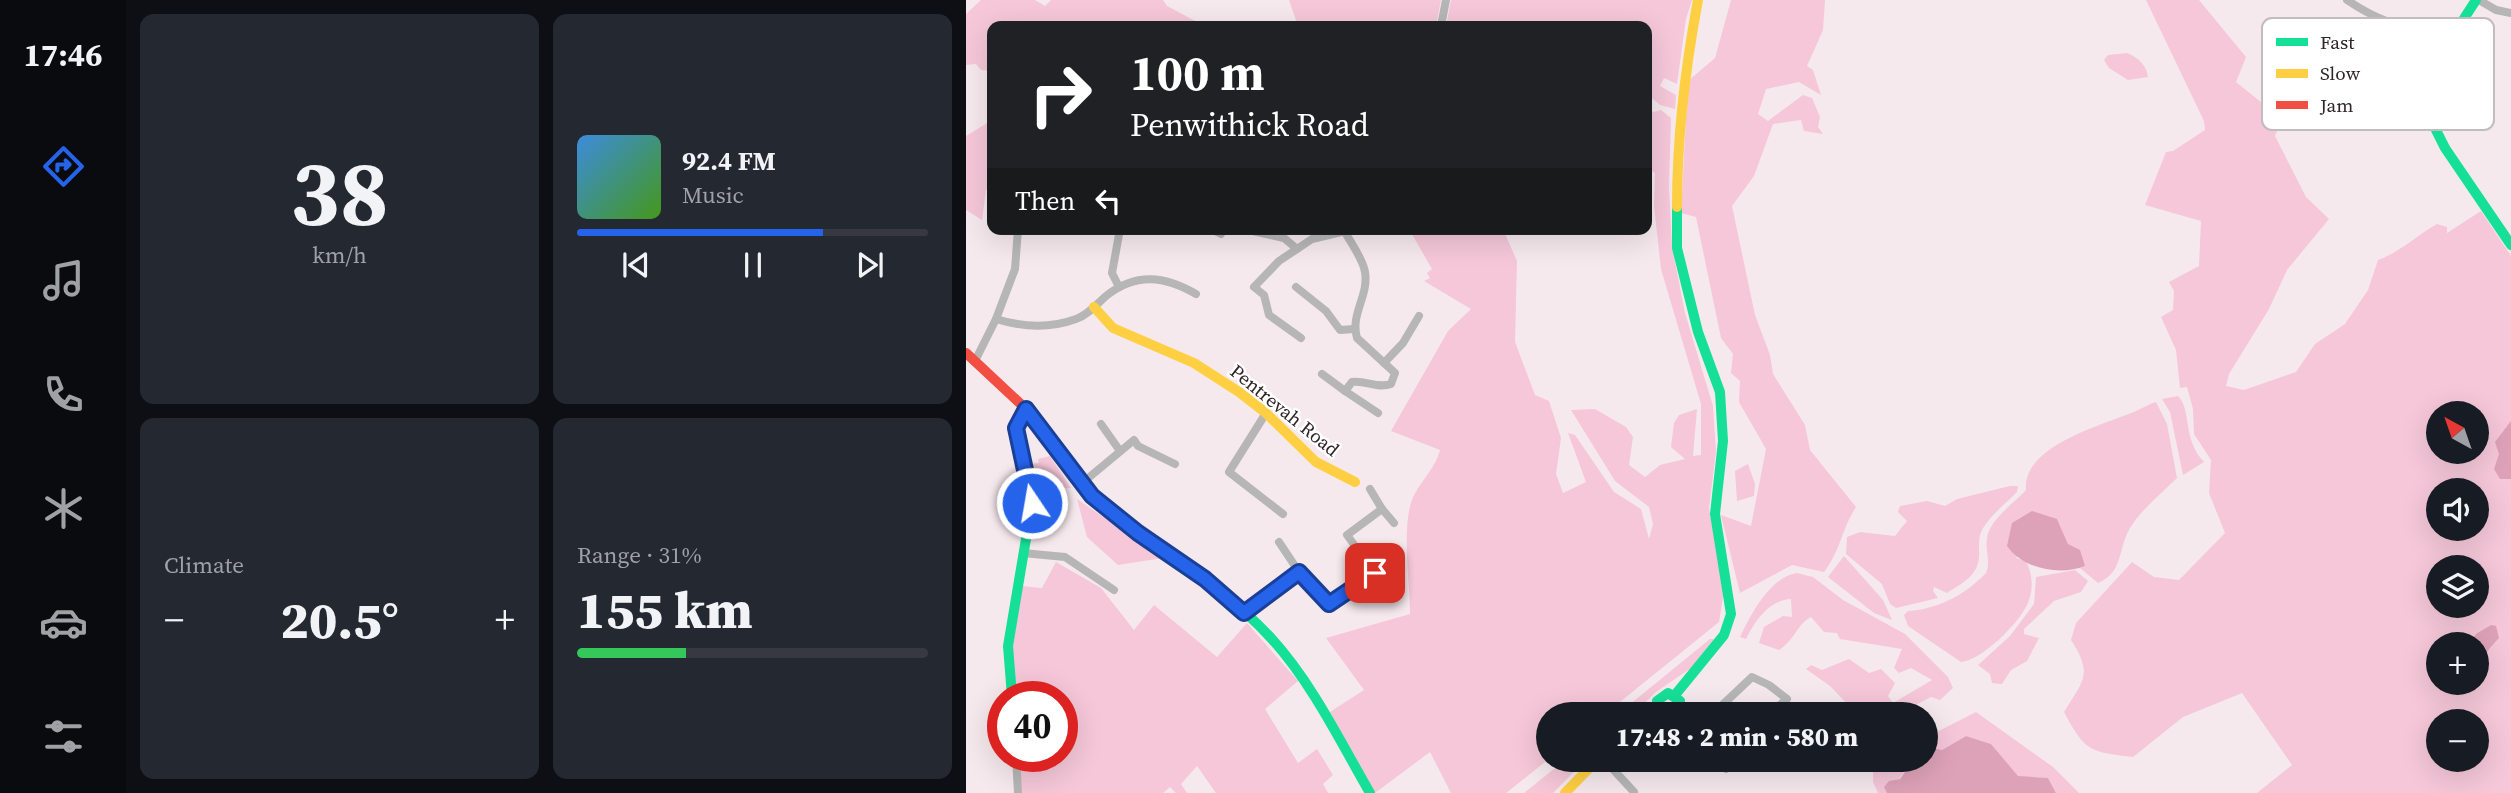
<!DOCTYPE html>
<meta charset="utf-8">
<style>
body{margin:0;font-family:"Source Serif 4",serif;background:#242831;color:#f1f3f6;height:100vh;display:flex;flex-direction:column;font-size:26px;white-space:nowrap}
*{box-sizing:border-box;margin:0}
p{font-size:23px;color:#9ea1a6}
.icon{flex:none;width:38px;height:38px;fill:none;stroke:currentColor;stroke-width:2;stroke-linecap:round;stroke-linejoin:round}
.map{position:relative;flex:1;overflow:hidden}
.details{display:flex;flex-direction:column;gap:14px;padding:14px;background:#0d0f14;width:840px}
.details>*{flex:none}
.top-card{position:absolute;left:21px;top:21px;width:665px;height:214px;border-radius:14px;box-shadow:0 7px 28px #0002;background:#202124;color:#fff;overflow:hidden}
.needle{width:46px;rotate:320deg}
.fabs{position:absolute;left:1460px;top:401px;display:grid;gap:14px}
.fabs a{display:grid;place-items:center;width:63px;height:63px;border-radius:50%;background:#171b24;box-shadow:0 7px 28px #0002;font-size:35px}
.speed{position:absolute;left:21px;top:681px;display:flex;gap:14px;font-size:35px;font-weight:700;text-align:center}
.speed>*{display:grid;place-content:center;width:91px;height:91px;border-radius:50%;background:#171b24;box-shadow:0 7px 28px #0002;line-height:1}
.speed .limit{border:10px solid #d22;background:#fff;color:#111}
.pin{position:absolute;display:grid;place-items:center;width:60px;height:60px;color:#fff;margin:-30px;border-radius:14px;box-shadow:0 4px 10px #0006}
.me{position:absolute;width:77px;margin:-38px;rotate:348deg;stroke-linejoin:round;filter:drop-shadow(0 0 5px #0008)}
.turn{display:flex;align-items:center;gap:24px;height:147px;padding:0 28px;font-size:32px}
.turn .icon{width:91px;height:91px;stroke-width:2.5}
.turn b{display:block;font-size:49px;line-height:60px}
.then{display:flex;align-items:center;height:66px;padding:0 28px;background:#0003;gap:14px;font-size:26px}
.big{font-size:52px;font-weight:800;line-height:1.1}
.details .tile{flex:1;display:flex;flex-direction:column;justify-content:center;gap:10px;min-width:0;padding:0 24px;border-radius:14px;background:#242831}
.details .dial{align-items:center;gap:0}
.dial b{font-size:91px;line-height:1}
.song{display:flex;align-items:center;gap:21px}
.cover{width:84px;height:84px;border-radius:10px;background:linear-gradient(135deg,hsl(210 70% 55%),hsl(100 70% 35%))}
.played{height:7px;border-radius:4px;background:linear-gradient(90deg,#2563eb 70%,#363941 70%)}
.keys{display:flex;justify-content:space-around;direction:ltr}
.heat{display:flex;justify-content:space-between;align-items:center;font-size:38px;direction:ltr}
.charge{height:10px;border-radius:5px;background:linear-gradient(90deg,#34c759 31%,#363941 0)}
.details .tiles{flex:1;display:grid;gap:14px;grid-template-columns:repeat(2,1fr)}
.trip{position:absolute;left:570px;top:702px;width:402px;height:70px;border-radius:35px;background:#171b24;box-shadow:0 7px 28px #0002;font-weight:800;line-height:70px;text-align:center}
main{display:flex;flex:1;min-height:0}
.tabs{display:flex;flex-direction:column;width:126px;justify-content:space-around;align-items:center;background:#090b0e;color:#9ea1a6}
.tabs .icon{width:49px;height:49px}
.tabs .selected{color:#2563eb}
.tabs b{font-size:32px;color:#f1f3f6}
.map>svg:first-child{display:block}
.green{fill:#f5c7d8;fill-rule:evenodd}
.water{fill:#dea2b8}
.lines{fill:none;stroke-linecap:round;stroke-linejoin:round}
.street{stroke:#b5b6b5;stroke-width:8}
.fast{stroke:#16e098;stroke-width:10}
.slow{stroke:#ffcf43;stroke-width:10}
.jam{stroke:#f24e42;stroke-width:10}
.route-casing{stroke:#184099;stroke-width:18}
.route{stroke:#2563eb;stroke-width:12}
.labels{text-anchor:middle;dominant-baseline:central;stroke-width:5;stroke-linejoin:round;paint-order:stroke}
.street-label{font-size:19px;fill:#302428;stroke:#fff}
.key{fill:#fff;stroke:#c1bdbe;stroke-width:2}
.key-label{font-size:19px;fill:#302428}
</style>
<main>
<nav class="tabs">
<b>17:46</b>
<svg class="icon selected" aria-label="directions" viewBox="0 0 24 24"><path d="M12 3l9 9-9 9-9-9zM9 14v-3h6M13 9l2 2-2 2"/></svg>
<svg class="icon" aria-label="music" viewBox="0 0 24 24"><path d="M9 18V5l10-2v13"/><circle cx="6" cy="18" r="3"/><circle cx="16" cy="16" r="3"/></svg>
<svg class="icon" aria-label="phone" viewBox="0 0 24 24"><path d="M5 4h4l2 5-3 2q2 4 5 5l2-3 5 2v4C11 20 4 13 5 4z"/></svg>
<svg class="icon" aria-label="climate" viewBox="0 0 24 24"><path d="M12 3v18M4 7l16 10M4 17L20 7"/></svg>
<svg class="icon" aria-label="car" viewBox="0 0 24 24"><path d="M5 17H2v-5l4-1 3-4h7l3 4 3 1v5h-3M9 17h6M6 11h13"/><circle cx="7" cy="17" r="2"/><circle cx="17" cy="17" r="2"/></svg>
<svg class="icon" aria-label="filters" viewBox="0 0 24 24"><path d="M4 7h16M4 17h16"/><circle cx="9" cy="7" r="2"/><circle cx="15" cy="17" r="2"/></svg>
</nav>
<section class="details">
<div class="tiles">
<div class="tile dial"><b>38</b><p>km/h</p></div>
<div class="tile">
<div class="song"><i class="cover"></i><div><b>92.4 FM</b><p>Music</p></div></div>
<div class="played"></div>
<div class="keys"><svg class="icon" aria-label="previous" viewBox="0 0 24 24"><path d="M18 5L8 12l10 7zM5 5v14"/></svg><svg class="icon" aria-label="pause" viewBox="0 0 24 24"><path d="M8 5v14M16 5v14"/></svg><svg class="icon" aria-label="next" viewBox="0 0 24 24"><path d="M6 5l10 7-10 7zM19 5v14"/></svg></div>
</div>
<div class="tile"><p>Climate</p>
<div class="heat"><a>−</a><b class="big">20.5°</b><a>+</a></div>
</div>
<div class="tile"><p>Range · 31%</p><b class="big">155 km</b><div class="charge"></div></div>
</div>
</section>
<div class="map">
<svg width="1545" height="793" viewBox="0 0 1545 793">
<rect width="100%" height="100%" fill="#f6e9ed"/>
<!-- green -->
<g class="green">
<path d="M15,0h54l10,6 6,-6h112l4,6 38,20h-213v45l-11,-1 -5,-6 -10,1v-51z"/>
<path d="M323,0h152l-5,26h-138z"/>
<path d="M485,0h241l-6,19 -9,65 -13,-6 -4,8 16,9 -1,14 -15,-4 -13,-11v-68h-201z"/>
<path d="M765,0h94l-2,30 -16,36 6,4 8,25 -22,-13 -33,7 -8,25 10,7 35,-26 9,3 8,19 -2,10 5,7 -19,-3 -3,-11 -28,4 -19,52 -22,30 23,109 15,40 3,19 32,51 5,25 46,57c-14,21 -16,45 -32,65l-32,-7 -52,28 -19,-78 30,11 15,-77 -27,-47 1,-21 -9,-8 2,-19 -12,-16 -25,-121 -15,-4 7,-132 27,-23z"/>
<path d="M1180,0h53l47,57 -10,25 46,37 -7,17 31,61 23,22 -42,51 -18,39 -40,65 -3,12 18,4 52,-18 19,-28 30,-20 23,-34 10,-30c24,-9 36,-23 59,-36l10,3v6l34,-22 30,45v537h-254l35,-28 -50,-72 -59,24 -50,40c-44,-5 -48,-6 -69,-45 20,-32 29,-38 7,-72l5,-17 56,-61 22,15 25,3 46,-47 -16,-40 2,-33 -17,-26 -1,-25 -6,-22 -7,1 -4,-38 -15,-33 12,-7 1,-19 -5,-9 30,-16 2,-45 -56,-16 21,-53 7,-1 32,-21 -1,-9zM1472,413h38v39h-38zM1472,490h38v38h-38zM1472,567h38v39h-38zM1472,644h38v38h-38zM1472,721h38v39h-38z"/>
<path d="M1161,53c11,4 20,13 21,24l-20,3 -19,-12 -5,-8 4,-5z"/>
<path d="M681,108l6,4 8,-2 10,8 -2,68 3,61 13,66 28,93 3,45 -7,57 15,83 -5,31 -114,92h-56v45l-43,34h-55l-21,-41 -55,41 -45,-81 34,-22 -38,-52 84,-24c0,-32 -8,-82 1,-111 6,-19 24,-33 29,-53l-49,-19 57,-100 23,-22 -47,-28 6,-3 -3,-5 5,-4 -23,-40h94l14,32 -2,81 20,53 14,6 12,37 -5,36 7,19 23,-11 -18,-49 7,2 39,57 27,17 8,30 4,-15 -4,-17 -34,-26 -44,-71 24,-1 31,18 7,10 -4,28 16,12 15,-12 25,-6 -14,-12 3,-24 5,-8 18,-6 -4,47 8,-1v-51l-40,-135 -7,-63 1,-33 -8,-5z"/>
<path d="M26,120v69l-6,1 -4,30 -16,-10v-74z"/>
<path d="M1212,396c14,14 4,43 26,66l-21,13 -13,-63 -8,-13z"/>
<path d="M1190,402l11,22 10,54c-15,15 -33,29 -45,47 -15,21 -7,47 -34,58l-18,-15 5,-2 -17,-22 -11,-25 -41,39 10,3c7,14 8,29 1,44 -9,19 -45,55 -66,57l-53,-36 -4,-11 4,-4c30,-2 57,-16 78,-38 5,-11 -1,-22 1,-34 1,-18 27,-36 39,-49 -4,-45 78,-65 110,-79 7,-3 13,-7 20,-9z"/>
<path d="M84,456l21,32 -27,1 -9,9 -7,-34 11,-1 -1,-4z"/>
<path d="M782,464l7,20 -1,12 -17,5 -2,-30z"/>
<path d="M1044,486h8l-1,6c-11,11 -25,22 -34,36 -4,7 -4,13 -4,21 2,25 -13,32 -32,44l-13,-6 -1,4 5,7 -42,10 -6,-4 -8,-20 -36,-30 1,-17 13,-5 35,4 12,-15 -9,-9 2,-6 27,-5 18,5 12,-7z"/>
<path d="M111,499l86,59 -45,7 -31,-28z"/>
<path d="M878,556l39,44 9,20 -18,-7 -46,-36z"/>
<path d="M90,562l45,26 33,42 20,-25 63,52 30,-34 51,58 -33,28 33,54 19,-14 16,26 -10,9 5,9h-112l-19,-27 -16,18 6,9h-11l-6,-6 -7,6h-141l-4,-37h44v-60h-46l-4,-52 9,-58 21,2z"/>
<path d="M1109,570l13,11 -7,11 -27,9 -30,28v5l15,4 -12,23 -16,9 -9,14 -10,-1 -2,-9 -12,-9 32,-29 24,-32 2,-27z"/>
<path d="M831,573l16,4 30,23 62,34 43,43 5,11 -13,12 -9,-3c-22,11 -38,24 -62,11l-14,4 -25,-26 -24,-17 5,-4 11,5 27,-11 20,14 12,-4 14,14 -7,13 5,7 39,-23 -21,-12 -12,5 -5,-5 8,-19 -62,-10 -3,-6 -13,-1 -13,-15c-14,7 -16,23 -32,33l-20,-7 5,-16 19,-11 9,1 -1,-18c-22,1 -36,22 -45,40l-6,-2c11,-23 30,-60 57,-64z"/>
<path d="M744,639h4l-23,29 -35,24 -23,22h-15z"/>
<path d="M1010,712l77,55 26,26h-23l-8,-15 -30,-1 -27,-33 -25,-8 -24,14 -15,-2v-11z"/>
<path d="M599,760h21l-33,33h-29z"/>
<path d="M921,760h26l-14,19 -10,2 -4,6 2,6h-9l-5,-11v-14z"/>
</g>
<!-- water -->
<g class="water">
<path d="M1545,421v58h-11l-6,-10 5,-15 -4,-12z"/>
<path d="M1066,511l25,8 11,25 12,6 5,16c-25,10 -62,3 -78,-20l5,-23z"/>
<path d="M1525,625l5,1 3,12c-8,8 -14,17 -23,26v-20l-5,-2 5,-8z"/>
<path d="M1000,736l25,8 27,32 30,2 8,15h-169l-3,-6 5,-6 11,-2 13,-19h14l1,-13 14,3z"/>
</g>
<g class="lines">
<!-- street -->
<g class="street">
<path d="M1381,0c22,15 47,27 74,29 13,1 21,-2 33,5"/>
<path d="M1513,0l17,10 15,3"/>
<path d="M475,26l5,-26"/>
<path d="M1414,81l8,3 33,-55"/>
<path d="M245,229l10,5"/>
<path d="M278,229l40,9 13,11"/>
<path d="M153,287l-7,-14 8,-44"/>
<path d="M330,287l30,24 14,19 14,-1"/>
<path d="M30,319c26,8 53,10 80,0 12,-4 21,-15 30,-23 30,-24 59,-20 90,-2"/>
<path d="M335,338l-32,-23 -5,-20 -10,-8 25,-26 33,-22 42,-10"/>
<path d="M10,359l20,-40 19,-50 3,-40"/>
<path d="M418,363l19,-20 16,-27"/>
<path d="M356,374l23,17 7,-9c14,-2 25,7 39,2l4,-11 -38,-35c-7,-24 12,-42 8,-66 -2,-13 -14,-29 -20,-40"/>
<path d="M379,391l33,22"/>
<path d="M300,413l-37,59 54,42"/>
<path d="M135,424l19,27"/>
<path d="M115,484l53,-44 4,6 37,18"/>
<path d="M416,509l12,14"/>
<path d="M313,542l20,30"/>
<path d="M57,553l42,4 49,33"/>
<path d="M278,613l55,-41 30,32 46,-31 -28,-38 35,-26 -12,-20"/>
<path d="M750,711l36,-34 17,8 18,14 -18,15"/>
<path d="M50,756l2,37"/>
<path d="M751,760l9,9"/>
<path d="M644,766l24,26"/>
</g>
<!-- fast -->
<g class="fast">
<path d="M1510,0l-22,34 -20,71 -1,19 12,24 66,97"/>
<path d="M191,546c40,27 81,56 114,92 41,45 69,103 99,155"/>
<path d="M709,695l49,-60 7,-21 -16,-100 8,-73 -3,-49 -22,-60 -21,-84v-41"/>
<path d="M46,696l-4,-50 24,-143 -16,-75 10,-19"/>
<path d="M694,714l-3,-13 11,-8 12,8 -4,13"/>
</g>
<!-- slow -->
<g class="slow">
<path d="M711,207c0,-71 8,-138 21,-207"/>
<path d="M128,307l19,21 81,35 45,29 27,21 50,49 39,20"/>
<path d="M599,793l32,-33"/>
</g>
<!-- jam -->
<path class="jam" d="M0,353l60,56 66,87 65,50"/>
</g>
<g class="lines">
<!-- route casing -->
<g class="route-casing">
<path id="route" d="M66,503l-16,-75 10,-19 66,87 46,37 67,46 39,34 55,-41 30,32 46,-31"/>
</g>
<!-- route -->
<use href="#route" class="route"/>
</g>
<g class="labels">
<!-- street labels -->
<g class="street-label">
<text transform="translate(319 410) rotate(39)">Pentrevah Road</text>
</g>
</g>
<!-- legend -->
<rect x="1296" y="18" width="232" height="112" rx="10" class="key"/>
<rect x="1310" y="38" width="32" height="8" fill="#16e098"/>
<rect x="1310" y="69" width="32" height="9" fill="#ffcf43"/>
<rect x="1310" y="101" width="32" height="8" fill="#f24e42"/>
<g class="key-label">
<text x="1354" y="49">Fast</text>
<text x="1354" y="80">Slow</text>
<text x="1354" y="112">Jam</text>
</g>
</svg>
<div class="fabs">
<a><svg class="needle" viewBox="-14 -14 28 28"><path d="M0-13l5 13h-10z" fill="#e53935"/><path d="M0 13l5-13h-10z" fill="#9ea1a6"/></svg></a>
<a><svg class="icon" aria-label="sound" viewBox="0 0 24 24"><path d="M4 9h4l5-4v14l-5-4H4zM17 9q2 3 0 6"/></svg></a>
<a><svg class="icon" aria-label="layers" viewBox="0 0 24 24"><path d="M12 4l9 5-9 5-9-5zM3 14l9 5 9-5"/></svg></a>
<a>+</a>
<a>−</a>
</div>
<div class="speed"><div class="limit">40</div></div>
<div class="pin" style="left:409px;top:573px;background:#d93025"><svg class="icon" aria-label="arrive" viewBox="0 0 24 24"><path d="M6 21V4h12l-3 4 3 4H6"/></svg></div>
<svg class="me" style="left:66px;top:503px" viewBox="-20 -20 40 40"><circle r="17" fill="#2563eb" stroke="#fff" stroke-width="3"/><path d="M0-11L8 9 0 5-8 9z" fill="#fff"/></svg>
<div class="trip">17:48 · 2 min · 580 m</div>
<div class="top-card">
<div class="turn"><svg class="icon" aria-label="right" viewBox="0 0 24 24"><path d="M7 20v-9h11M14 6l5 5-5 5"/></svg><div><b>100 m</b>Penwithick Road</div></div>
<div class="then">Then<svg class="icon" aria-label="left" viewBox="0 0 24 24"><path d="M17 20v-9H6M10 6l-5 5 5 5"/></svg></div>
</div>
</div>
</main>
